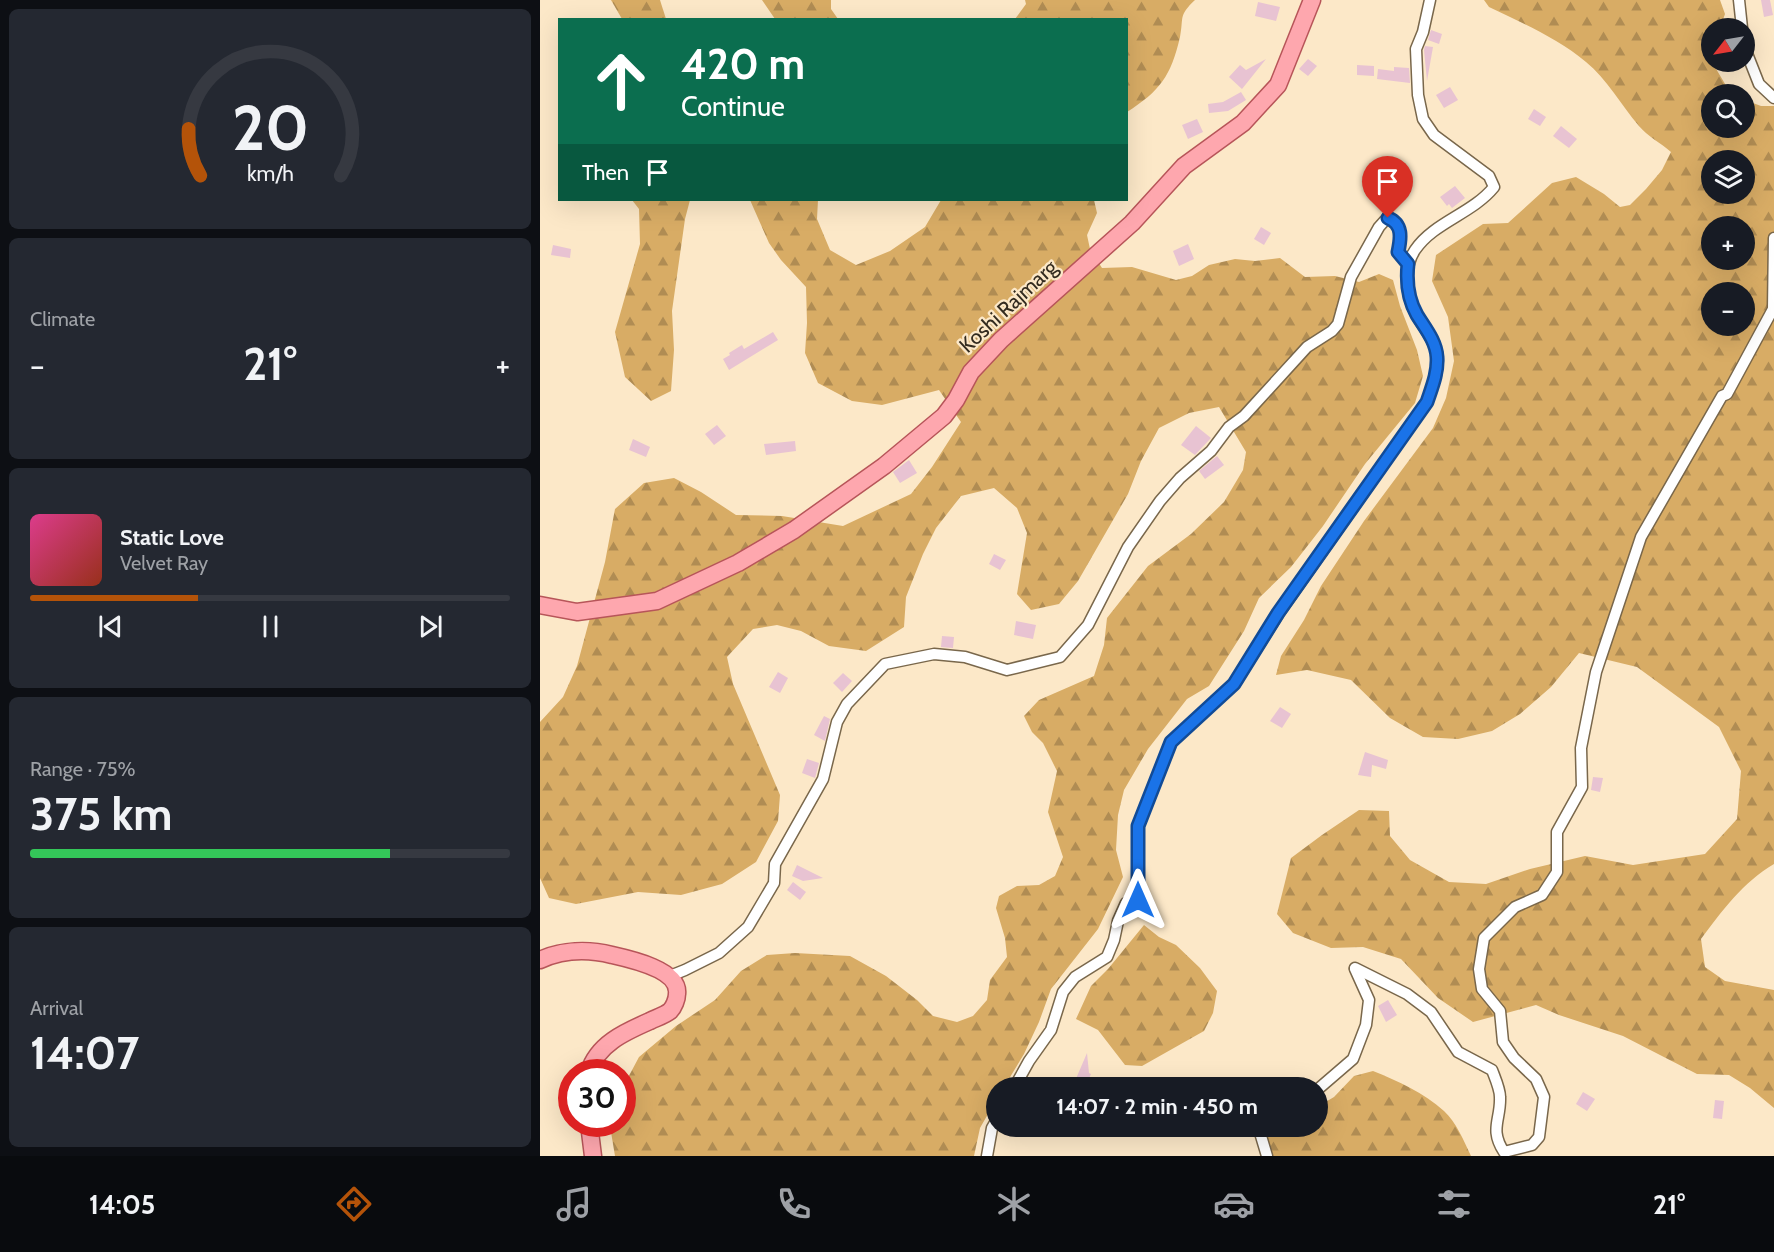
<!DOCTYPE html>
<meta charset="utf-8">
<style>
body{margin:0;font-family:Cabin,sans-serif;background:#242831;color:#f1f3f6;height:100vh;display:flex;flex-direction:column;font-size:22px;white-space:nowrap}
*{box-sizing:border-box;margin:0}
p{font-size:20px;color:#9ea1a6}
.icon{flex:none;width:33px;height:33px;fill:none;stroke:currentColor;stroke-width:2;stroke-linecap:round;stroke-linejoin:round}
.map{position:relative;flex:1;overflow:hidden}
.panel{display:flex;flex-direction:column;gap:9px;padding:9px;background:#0d0f14;width:540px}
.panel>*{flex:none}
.hud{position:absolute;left:18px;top:18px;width:570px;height:183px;border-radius:0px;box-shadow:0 6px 24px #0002;background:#0b6e4f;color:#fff;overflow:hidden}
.needle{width:39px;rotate:239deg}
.buttons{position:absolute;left:1161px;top:18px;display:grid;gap:12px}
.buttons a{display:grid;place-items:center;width:54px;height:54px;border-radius:50%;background:#171b24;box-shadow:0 6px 24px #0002;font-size:30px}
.speed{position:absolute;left:18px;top:1059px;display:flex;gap:12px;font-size:30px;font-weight:700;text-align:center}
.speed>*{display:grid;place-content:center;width:78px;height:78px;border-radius:50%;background:#171b24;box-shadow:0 6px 24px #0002;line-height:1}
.speed .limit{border:9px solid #d22;background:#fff;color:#111}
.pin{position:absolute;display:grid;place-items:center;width:51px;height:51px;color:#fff;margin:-62px -26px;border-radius:50% 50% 50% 0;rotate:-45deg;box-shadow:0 0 6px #0007}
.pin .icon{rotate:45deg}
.me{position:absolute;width:66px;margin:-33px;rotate:0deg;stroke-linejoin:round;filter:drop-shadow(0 0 4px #0008)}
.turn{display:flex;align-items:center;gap:21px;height:126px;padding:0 24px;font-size:27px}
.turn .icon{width:78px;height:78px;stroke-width:2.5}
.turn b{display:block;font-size:42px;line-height:51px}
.then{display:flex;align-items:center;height:57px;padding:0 24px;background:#0003;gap:12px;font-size:22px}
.big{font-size:45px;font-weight:800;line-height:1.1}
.panel .tile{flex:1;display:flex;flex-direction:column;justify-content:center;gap:9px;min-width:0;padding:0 21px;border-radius:9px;background:#242831}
.panel .dial{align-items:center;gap:0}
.dial svg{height:156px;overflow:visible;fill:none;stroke:#363941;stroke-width:7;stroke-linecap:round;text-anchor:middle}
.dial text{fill:#f1f3f6;stroke:none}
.song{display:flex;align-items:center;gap:18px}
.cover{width:72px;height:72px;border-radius:9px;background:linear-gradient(135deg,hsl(330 70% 55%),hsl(10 70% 35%))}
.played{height:6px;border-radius:3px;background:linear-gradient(90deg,#b45309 35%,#363941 35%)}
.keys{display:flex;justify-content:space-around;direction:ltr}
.heat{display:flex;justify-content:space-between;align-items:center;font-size:33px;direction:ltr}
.charge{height:9px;border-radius:4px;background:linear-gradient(90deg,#34c759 75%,#363941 0)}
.trip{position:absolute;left:446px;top:1077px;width:342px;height:60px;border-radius:30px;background:#171b24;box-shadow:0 6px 24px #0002;font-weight:800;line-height:60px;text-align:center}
.tab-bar{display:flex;height:96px;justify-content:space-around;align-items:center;background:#090b0e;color:#9ea1a6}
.tab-bar .icon{width:42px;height:42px}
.tab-bar .selected{color:#b45309}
.tab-bar b{font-size:27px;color:#f1f3f6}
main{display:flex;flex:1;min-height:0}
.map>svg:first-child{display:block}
.forest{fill:url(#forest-firs);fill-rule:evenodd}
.building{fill:#e8c3d2}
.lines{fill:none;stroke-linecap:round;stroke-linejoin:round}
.minor-casing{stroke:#79674b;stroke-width:13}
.primary-casing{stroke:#b75559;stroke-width:19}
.minor{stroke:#fff;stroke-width:10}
.primary{stroke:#fea7ae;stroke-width:16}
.route-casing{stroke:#114b97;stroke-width:15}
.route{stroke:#1a73e8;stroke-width:10}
.labels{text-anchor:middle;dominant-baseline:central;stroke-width:4.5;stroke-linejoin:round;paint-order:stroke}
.street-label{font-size:21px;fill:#332b1f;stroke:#fce8c8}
</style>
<main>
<section class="panel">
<div class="tile dial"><svg viewBox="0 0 100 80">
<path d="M14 69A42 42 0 1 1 86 69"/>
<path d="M14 69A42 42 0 0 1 8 45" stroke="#b45309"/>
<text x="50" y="56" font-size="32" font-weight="700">20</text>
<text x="50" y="72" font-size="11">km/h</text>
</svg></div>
<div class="tile"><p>Climate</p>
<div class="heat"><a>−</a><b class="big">21°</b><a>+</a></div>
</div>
<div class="tile">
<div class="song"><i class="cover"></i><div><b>Static Love</b><p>Velvet Ray</p></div></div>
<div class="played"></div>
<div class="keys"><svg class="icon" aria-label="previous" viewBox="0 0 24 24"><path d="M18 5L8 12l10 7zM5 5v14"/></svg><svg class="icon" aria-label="pause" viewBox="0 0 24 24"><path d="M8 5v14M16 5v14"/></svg><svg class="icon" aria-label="next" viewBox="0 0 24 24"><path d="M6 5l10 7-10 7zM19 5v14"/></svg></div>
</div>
<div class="tile"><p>Range · 75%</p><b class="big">375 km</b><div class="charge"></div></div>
<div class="tile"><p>Arrival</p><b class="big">14:07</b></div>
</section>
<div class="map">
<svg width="1234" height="1156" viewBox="0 0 1234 1156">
<defs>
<pattern id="forest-firs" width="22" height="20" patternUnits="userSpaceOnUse" patternTransform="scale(1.5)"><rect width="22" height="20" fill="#d8ac65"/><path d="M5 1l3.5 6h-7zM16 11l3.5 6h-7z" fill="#b08c53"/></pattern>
</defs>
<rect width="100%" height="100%" fill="#fce8c8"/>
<!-- forest -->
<g class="forest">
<path d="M71,0h49l6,19h-44z"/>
<path d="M222,0h69v9l7,10h-63z"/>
<path d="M485,0h170c-17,16 -11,17 -15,37 -9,39 -20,54 -53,75l-1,-92 -111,-1 11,-15z"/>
<path d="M944,0h236l5,14 -5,14h-8v34l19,32h-19v34h32l1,-28 16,6h13v758c-31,18 -52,47 -73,75l4,28 20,14 49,9v118l-24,-20 -21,-13 -32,-1 -74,-38 -64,-21 -23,-10 -63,17 -35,-24 -37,-39 -38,-12 -32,1 -38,-15 -16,-19 14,-56 31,-23 37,-25 30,1 1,25 20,24 39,22 37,2 44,-15 55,-13 48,9 72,-11 32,-35 4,-48 -22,-44 -82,-60 -58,-14 -28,34 -31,27 -28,17 -34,8 -35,-2 -33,-19 -39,-38 -44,-10 -31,5 5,-19 23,-36 17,-34 43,-65 69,-93 13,-30 8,-37 -6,-44 -16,-36 4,-26 47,-31 25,-1 44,-40 24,-6 28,17 16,13 10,-2 16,-16 16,-19 9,-18c-10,-9 -24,-16 -32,-26 -18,-21 -32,-47 -53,-64 -29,-24 -64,-39 -97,-55zM1172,160h32v34h-32zM1172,226h32v34h-32zM1172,292h32v34h-32z"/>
<path d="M92,200h58l-5,19 -13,92 2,39 -3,41 -20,10 -26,-24 -10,-45 25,-88 -1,-35z"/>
<path d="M210,200h68l-1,19 13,31 26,15 34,-14 35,-24 16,-27h153l3,13 -10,22 3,14 12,19 30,-1 44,13 16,-4 17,-11 26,-6 20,2 25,-3 25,19 30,-1 24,6 20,-8 14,6 7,26 17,44 6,26 -8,27 -50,61 -42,62 -32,41 -32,31 -15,33 -35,55 -22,13 -39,50 -24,41 -6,25 -2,35 7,27 -25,52 -47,60 -12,33 -15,32 -20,33 -8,1v12l-16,28 -6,28h-359l-4,-24 1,-8h10l1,-37 16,-30 37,-31 39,-26 26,-29 26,-16 28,-2 55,3 36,20 31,24 16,16 24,6 16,-6 14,-16 3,-20 17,-23 -2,-19 -9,-30 3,-12 18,-10 22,-1 16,-9 8,-19 -15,-45 9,-41 -14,-28 -11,-11 -8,-16 15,-16 55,-24 10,-31 3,-27 41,-52 43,-32 33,-32 19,-32 3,-18 -27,-45 -30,6 -30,15 -18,33 -13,33 -50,87 -19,23 -28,6 -14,-16 10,-61 -10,-25 -23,-20 -33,8 -25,32 -13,26 -17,43 -2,30 -38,24 -37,-5 -28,-15 -24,-6 -24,4 -26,28 6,27 47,111 -2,26 -22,41 -34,22 -41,11 -43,-3 -62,12 -27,-6 -9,-20v-156l23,-25 14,-31 28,-104 10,-53 29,-26 30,-5 27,14 35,23 46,1 61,10 68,-32 21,-27 29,-45 -22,-32 -57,15 -30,-4 -34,-18 -13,-30 2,-30 -1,-36 -25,-27 -12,-17z"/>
<path d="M604,925l15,12 17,8 24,23 17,23 -4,22 -9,18 -62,35 -17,-1 -27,-35 -22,-11 15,-33 17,-17z"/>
<path d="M833,1071c25,10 51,22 71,40 12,11 20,30 27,45h-204l-2,-27 2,-3h50v-19l17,-10 20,-21z"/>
</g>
<!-- building -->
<g class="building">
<path d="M1221,0h9l3,15 -9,2z"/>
<path d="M718,2l22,5 -4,14 -21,-5z"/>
<path d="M891,30l11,4 -3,10 -11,-4z"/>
<path d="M885,46l8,1 -6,34 -3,-31z"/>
<path d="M726,59l-24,30 -13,-12 11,-12 6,5z"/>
<path d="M768,59l9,7 -9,10 -9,-7z"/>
<path d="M817,65l17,1v10l-17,-1z"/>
<path d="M854,67l15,1 1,15 -33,-4 1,-10 16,2z"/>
<path d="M910,87l8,13 -14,8 -8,-13z"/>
<path d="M701,92l5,8 -18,11 -19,2 -1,-9 15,-2z"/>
<path d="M994,109l12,8 -6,9 -12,-7z"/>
<path d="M657,119l6,13 -15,7 -6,-14z"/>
<path d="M1021,126l16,13 -8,9 -16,-12z"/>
<path d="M915,186l10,12 -13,10 -3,-4 -2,2 -7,-9z"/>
<path d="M721,227l10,6 -7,12 -10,-6z"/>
<path d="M648,244l6,15 -15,7 -6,-15z"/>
<path d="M13,245l18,4 -1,9 -19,-3z"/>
<path d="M233,332l5,8 -49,30 -6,-11 7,-4 -1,-2 13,-8 2,4z"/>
<path d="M177,425l9,11 -12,9 -9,-11z"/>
<path d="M656,426l15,12 -16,17 -14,-10z"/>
<path d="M93,439l17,8 -4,10 -17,-7z"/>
<path d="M255,441l1,10 -30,4 -2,-11z"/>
<path d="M677,456l7,9 -19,14 -6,-8z"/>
<path d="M369,460l8,13 -17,10 -7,-11z"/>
<path d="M454,554l12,6 -6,10 -11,-6z"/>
<path d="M476,621l20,4 -3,14 -19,-4z"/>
<path d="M402,636l12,1 -1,11 -12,-1z"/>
<path d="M238,672l10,6 -8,15 -11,-6z"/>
<path d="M303,673l9,8 -10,11 -9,-9z"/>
<path d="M740,707l11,7 -9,14 -12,-7z"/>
<path d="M284,716l6,3 -5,22 -11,-6z"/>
<path d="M825,752l23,8 -2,9 -14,-4 -1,12 -13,-2z"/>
<path d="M267,759l12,4 -4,15 -13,-5z"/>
<path d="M1053,777l10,1 -3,14 -9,-2z"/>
<path d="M257,865l26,13 -20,3 -11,-5z"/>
<path d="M253,882l13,10 -6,8 -13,-10z"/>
<path d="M848,1000l9,15 -11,7 -8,-16z"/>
<path d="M547,1053l2,20 2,1 -5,11 -11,-4z"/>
<path d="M1043,1092l12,7 -8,12 -11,-7z"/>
<path d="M1175,1100l9,1 -2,18 -9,-1z"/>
</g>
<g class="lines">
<!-- minor casing -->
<g class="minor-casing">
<g id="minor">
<path d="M1199,0l3,28"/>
<path d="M1204,46l15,38 15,14"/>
<path d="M815,968l52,26 24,18 27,40 34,18c3,8 8,19 8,27 1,23 -11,32 4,55l28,-7 7,-8 5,-40 -8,-18 -22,-21 -11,-16 -3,-31 -18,-22 -3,-20 5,-31 31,-31 27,-12 15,-23v-40l25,-45 -1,-39 15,-76 45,-135 81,-141 5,-2 46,-85 1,-71"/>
<path d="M130,976l15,-6 34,-17 29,-26 26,-44 1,-19 48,-85 14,-57 10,-18 38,-40 49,-10 31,3 42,13 53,-13 28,-32 40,-78 32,-46 20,-23 31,-27 18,-24 15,-11 63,-69 25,-16 6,-7 13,-47 28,-50 9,-10c15,7 13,21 10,35l10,12"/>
<path d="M474,1088l15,-27 22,-31 12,-38 12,-15 32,-20 7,-17 4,-19 8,-18 12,-3v-74l33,-84 63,-58 45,-71 148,-211c5,-15 13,-32 10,-49 -4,-16 -15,-27 -22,-41 -9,-18 -12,-44 0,-62 19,-28 57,-36 79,-63l-5,-11 -55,-41 -11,-16 -5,-24 -2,-46 7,-17 7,-32"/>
<path d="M777,1090l36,-31 13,-34 3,-25 -14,-31"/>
<path d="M718,1126l9,30"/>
<path d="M447,1156l5,-28 4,-7"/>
</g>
</g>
<!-- primary casing -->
<g class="primary-casing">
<g id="primary">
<path d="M0,605l37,7 80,-11 81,-38 56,-33 90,-64 60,-50 12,-16 15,-28 30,-32 131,-117 52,-57 59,-43 35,-38 34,-85"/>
<path d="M0,960c22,-10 48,-11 72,-5 18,4 68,15 65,39 0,5 -3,13 -7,17 -5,4 -14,7 -20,10 -25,11 -53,23 -61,51"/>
<path d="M49,1124l4,32"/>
</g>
</g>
<!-- minor -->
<use href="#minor" class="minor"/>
<!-- primary -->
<use href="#primary" class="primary"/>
</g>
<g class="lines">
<!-- route casing -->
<g class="route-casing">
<path id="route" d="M598,900v-74l33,-84 63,-58 44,-71 149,-211c5,-15 11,-29 10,-45 -1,-16 -12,-29 -20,-42 -9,-16 -11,-33 -9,-51l-10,-12c3,-14 5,-28 -10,-34"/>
</g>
<!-- route -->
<use href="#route" class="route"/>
</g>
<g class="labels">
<!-- street labels -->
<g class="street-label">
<text transform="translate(468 306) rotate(-43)">Koshi Rajmarg</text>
</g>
</g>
</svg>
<div class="buttons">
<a><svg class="needle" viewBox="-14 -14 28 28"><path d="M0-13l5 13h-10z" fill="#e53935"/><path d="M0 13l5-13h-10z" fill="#9ea1a6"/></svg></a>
<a><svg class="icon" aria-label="search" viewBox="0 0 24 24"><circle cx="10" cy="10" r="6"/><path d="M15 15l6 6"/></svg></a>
<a><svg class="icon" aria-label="layers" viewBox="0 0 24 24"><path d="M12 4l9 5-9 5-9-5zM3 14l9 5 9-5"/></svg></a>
<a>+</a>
<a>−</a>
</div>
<div class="speed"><div class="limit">30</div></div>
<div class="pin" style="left:848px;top:218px;background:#d93025"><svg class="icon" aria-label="arrive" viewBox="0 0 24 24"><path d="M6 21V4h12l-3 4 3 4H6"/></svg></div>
<svg class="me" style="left:598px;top:900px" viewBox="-20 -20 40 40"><path d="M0-17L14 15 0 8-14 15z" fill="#1a73e8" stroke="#fff" stroke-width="4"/></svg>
<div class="trip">14:07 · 2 min · 450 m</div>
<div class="hud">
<div class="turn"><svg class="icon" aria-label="ahead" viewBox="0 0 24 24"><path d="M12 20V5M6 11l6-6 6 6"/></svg><div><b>420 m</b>Continue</div></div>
<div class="then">Then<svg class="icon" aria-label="arrive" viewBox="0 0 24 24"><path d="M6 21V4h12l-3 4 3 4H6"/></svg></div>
</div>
</div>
</main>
<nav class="tab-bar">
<b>14:05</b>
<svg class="icon selected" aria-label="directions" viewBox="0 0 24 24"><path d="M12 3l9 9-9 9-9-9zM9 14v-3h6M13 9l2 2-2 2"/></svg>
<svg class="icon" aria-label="music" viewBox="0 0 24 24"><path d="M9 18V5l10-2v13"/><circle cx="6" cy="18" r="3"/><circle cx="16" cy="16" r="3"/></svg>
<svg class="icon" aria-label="phone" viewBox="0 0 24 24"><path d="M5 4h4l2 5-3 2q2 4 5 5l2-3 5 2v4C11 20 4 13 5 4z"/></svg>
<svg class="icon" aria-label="climate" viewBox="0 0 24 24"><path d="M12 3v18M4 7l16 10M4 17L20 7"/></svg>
<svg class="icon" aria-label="car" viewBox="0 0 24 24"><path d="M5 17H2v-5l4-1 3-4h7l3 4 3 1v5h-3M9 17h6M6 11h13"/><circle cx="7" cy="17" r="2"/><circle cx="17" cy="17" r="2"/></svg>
<svg class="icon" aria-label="filters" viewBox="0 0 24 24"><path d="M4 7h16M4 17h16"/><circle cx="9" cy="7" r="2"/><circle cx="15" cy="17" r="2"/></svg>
<b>21°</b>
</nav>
